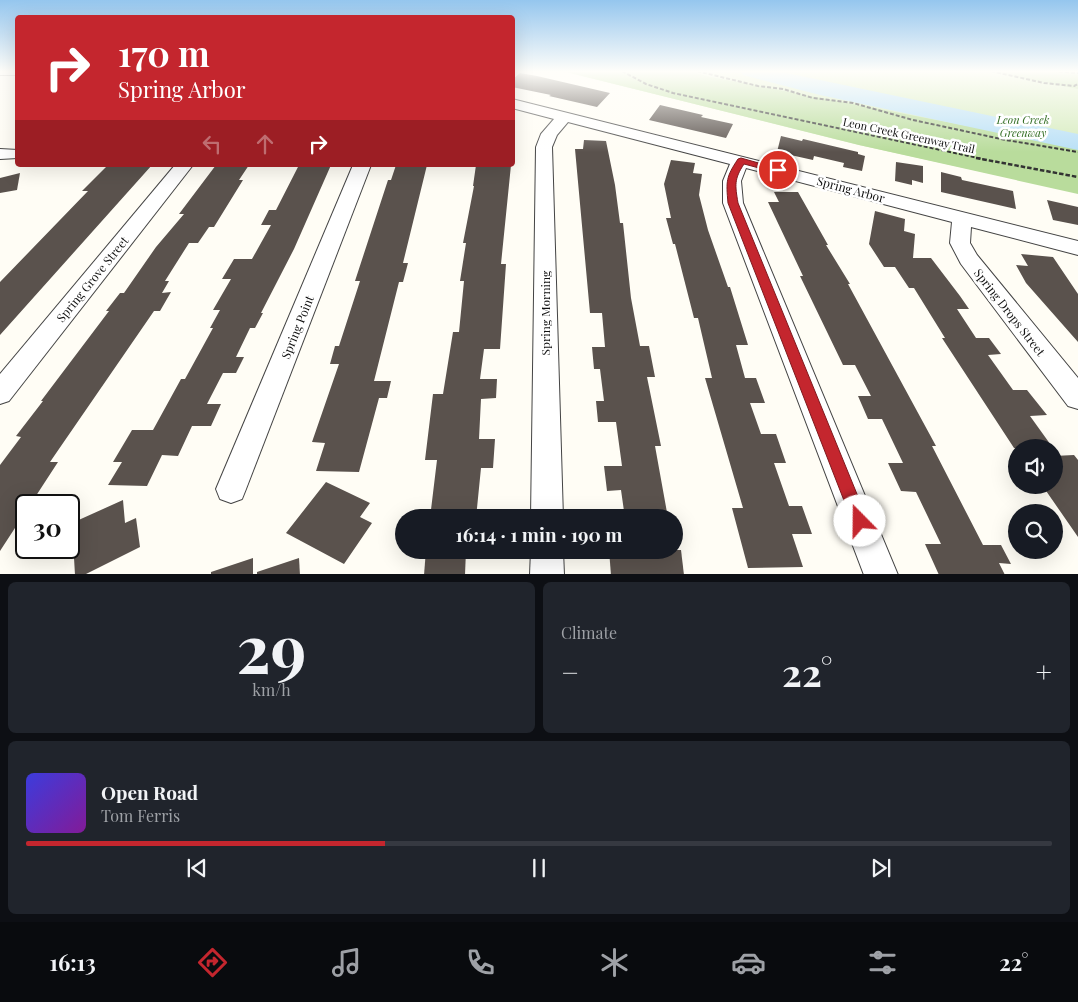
<!DOCTYPE html>
<meta charset="utf-8">
<style>
body{margin:0;font-family:"Playfair Display",serif;background:#20242c;color:#f1f3f6;height:100vh;display:flex;flex-direction:column;font-size:19px;white-space:nowrap}
*{box-sizing:border-box;margin:0}
p{font-size:16px;color:#9ea1a6}
.icon{flex:none;width:28px;height:28px;fill:none;stroke:currentColor;stroke-width:2;stroke-linecap:round;stroke-linejoin:round}
.map{position:relative;height:574px;overflow:hidden}
.drawer{display:flex;flex-direction:column;gap:8px;padding:8px;background:#0d0f14;flex:1}
.drawer>*{flex:none}
.top-card{position:absolute;left:15px;top:15px;width:500px;height:152px;border-radius:5px;box-shadow:0 5px 20px #0002;background:#c4262e;color:#fff;overflow:hidden}
.fabs{position:absolute;left:1008px;top:439px;display:grid;gap:10px}
.fabs a{display:grid;place-items:center;width:55px;height:55px;border-radius:50%;background:#171b24;box-shadow:0 5px 20px #0002;font-size:25px}
.speed{position:absolute;left:15px;top:494px;display:flex;gap:10px;font-size:25px;font-weight:700;text-align:center}
.speed>*{display:grid;place-content:center;width:65px;height:65px;border-radius:50%;background:#171b24;box-shadow:0 5px 20px #0002;line-height:1}
.speed .limit{border:2px solid #111;border-radius:8px;background:#fff;color:#111}
.pin{position:absolute;display:grid;place-items:center;width:42px;height:42px;color:#fff;margin:-21px;border:2px solid #fff;border-radius:50%;box-shadow:0 1px 5px #0007}
.me{position:absolute;width:55px;margin:-28px;rotate:338deg;stroke-linejoin:round;filter:drop-shadow(0 0 4px #0008)}
.turn{display:flex;align-items:center;gap:18px;height:105px;padding:0 20px;font-size:22px}
.turn .icon{width:65px;height:65px;stroke-width:2.5}
.turn b{display:block;font-size:35px;line-height:42px}
.lanes{display:flex;align-items:center;height:48px;padding:0 20px;background:#0003;justify-content:center;gap:25px;direction:ltr}
.lanes .off{opacity:.35}
.big{font-size:38px;font-weight:700;line-height:1.1}
.drawer .tile{flex:1;display:flex;flex-direction:column;justify-content:center;gap:8px;min-width:0;padding:0 18px;border-radius:8px;background:#20242c}
.drawer .dial{align-items:center;gap:0}
.dial b{font-size:65px;line-height:1}
.song{display:flex;align-items:center;gap:15px}
.cover{width:60px;height:60px;border-radius:8px;background:linear-gradient(135deg,hsl(240 70% 55%),hsl(290 70% 35%))}
.played{height:5px;border-radius:2px;background:linear-gradient(90deg,#c4262e 35%,#363941 35%)}
.keys{display:flex;justify-content:space-around;direction:ltr}
.heat{display:flex;justify-content:space-between;align-items:center;font-size:28px;direction:ltr}
.drawer .tiles{flex:1;display:grid;gap:8px;grid-template-columns:1fr 1fr}
.tile:last-child{grid-column:span 2}
.trip{position:absolute;left:395px;top:509px;width:288px;height:50px;border-radius:25px;background:#171b24;box-shadow:0 5px 20px #0002;font-weight:700;line-height:50px;text-align:center}
.menu{display:flex;height:80px;justify-content:space-around;align-items:center;background:#090b0e;color:#9ea1a6}
.menu .icon{width:35px;height:35px}
.menu .selected{color:#c4262e}
.menu b{font-size:22px;color:#f1f3f6}
.map>svg:first-child{display:block}
.green{fill:#d5ebbd}
.forest{fill:#b9dc9c}
.lines{fill:none;stroke-linecap:round;stroke-linejoin:round}
.river{fill:#b9e0f7;fill-rule:evenodd}
.building{fill:#5a524d}
.minor-casing{stroke:#444;stroke-width:2}
.path-far1{stroke:#333;stroke-width:2;stroke-dasharray:4 2;stroke-linecap:butt}
.path{stroke:#333;stroke-width:2.5;stroke-dasharray:4.5 2;stroke-linecap:butt}
.minor{fill:#fff;fill-rule:evenodd}
.route{fill:#c4262e;stroke:#7f191e}
.labels{text-anchor:middle;dominant-baseline:central;stroke-width:5;stroke-linejoin:round;paint-order:stroke}
.far-park-label{font-size:11px;font-style:italic;fill:#2f6b1f;stroke:#fff}
.far-street-label{font-size:11px;fill:#111;stroke:#fff}
.street-label{font-size:12px;fill:#111;stroke:#fff}
</style>
<div class="map">
<svg width="1078" height="575" viewBox="0 0 1078 575">
<rect width="100%" height="100%" fill="#fffdf5"/>
<!-- green -->
<path class="green" d="M562,71h516v122l-219,-48z"/>
<!-- forest -->
<g class="forest">
<path d="M562,71h128l21,6 367,70v47l-219,-49z"/>
<path d="M985,71h81l12,3v15z"/>
</g>
<g class="lines">
<!-- river -->
<path class="river" d="M740,71h37l301,63v16l-258,-55 -77,-20z"/>
</g>
<!-- building -->
<g class="building">
<path d="M520,73l17,3 73,17 -13,14 -48,-11 2,-1 -39,-8v-7z"/>
<path d="M660,105l43,10 -2,2 32,7 -7,14 -77,-18z"/>
<path d="M781,136l21,5 1,-2 55,13v2l7,2 -3,15 -19,-4 1,-4 -30,-7 -1,4 -36,-8z"/>
<path d="M584,140l22,1 9,44 5,38h3l8,75 9,48h9l6,31h-8l14,69h-6l13,72h-43l-4,-28 -14,1 -3,-25h18l-6,-44h-18l-2,-21h8l-4,-32h-6l-2,-22h13l-3,-34h-12l-15,-164h8z"/>
<path d="M671,160l24,3 -2,10 9,1 -3,21 9,35 20,57h2l18,58h-12l9,33h11l9,25h-15l11,31h15l10,29h-12l15,43h13l10,28h-20l11,33 -55,1 -16,-60h11l-38,-130h7l-14,-60h-4l-19,-74h-2l-7,-26h5l-7,-34z"/>
<path d="M896,162l27,4v17l-11,-3v5l-17,-4z"/>
<path d="M108,165h44l-152,170v-53l88,-91h-6z"/>
<path d="M216,165h33l-10,15h4l-29,47h-5l-11,16h-9l-24,38h4l-7,12 9,-1 -11,19h-6l-104,151h8l-28,43h-4v6l-26,40v-86l21,-28 -5,-1 27,-35h-2l68,-90h-3l14,-18h4l32,-46 28,-33h-5z"/>
<path d="M299,165h32l-37,84 -33,64h2l-8,15h-5l-14,29h8l-8,16h-13l-16,31h14l-10,22h-19l-14,30 -16,-1 -15,31 -39,-1 14,-23h-9l19,-32h21l28,-51h4l28,-51h-3l10,-18h-7l18,-31h-9l12,-20h18l19,-34h-10l8,-15h7z"/>
<path d="M396,165h31l-24,98h5l-5,19h-4l-25,99h17l-4,17h-8l-20,74 -43,-1 9,-28 -13,-1 27,-78h-9l5,-18h4l21,-65h-5l33,-101h3z"/>
<path d="M476,165h35l-10,99h5l-6,85h-16l-4,30h17l-1,19 -15,1 -2,40h16l-2,29h-12l-5,50h-46l7,-58h-12l8,-66h10l10,-62h6l5,-51h-4l6,-38h-3l11,-57h-1z"/>
<path d="M941,172l20,5 1,3 51,11 3,18 -75,-17z"/>
<path d="M20,173l-3,17 -17,3v-15z"/>
<path d="M774,192h24l30,53h-2l24,39h-2l88,162h-4l51,99h18l10,19 -12,-1 6,12h-66l-14,-31h16l-25,-52 -15,-1 -13,-28h15l-21,-44h-14l-10,-23h13l-16,-31h-12l-43,-89h3l-35,-74h11z"/>
<path d="M1047,200l31,7v18l-25,-5z"/>
<path d="M875,211l30,8 -1,12 11,3 -2,24h18l29,38 9,13h-12l19,29h13l12,16 -13,1 25,35h14l20,25 -17,1 23,32h-39l-72,-110h3l-31,-50h-5l-14,-21h-11l-15,-23z"/>
<path d="M1021,254l32,3 25,37v48l-52,-59 -10,-18 12,1z"/>
<path d="M1074,455l4,5v77l-36,-52h12v-29z"/>
<path d="M326,482l44,21 -10,14 12,6 -28,41 -58,-31z"/>
<path d="M123,500l2,23 11,-5 4,29 -56,28h-9l-3,-52z"/>
<path d="M426,550h40l-1,25h-41z"/>
<path d="M609,550h72l3,25h-73z"/>
<path d="M253,558v17h-42v-3z"/>
<path d="M299,558l1,17h-43v-3z"/>
</g>
<g class="lines">
<!-- minor casing -->
<g class="minor-casing">
<g id="minor">
<rect x="0" y="71" width="18" height="4"/>
<path d="M512,99l566,142v14l-107,-28 -1,16 7,12 101,123v31l-10,-3 -107,-142 -11,-21 2,-21 -206,-54 -5,13 2,22 155,372h-34l-141,-372v-22l7,-17 -162,-42 -11,13 -5,12 11,371h-32l5,-371 5,-13 13,-15 -42,-11z"/>
<path d="M0,149l18,1v8l-18,1z"/>
<path d="M175,165h18l-184,236 -9,3v-30z"/>
<path d="M353,165h18l-125,324 -4,10 -11,4 -11,-4 -4,-10z"/>
<path d="M531,550h32l1,25h-34z"/>
</g>
</g>
<!-- path-far1 -->
<g class="path-far1">
<path d="M622,71l24,13 27,9 310,66"/>
<path d="M697,71l61,15 25,3 30,9 40,5 60,17 93,20 72,12"/>
<path d="M991,71l53,12 30,3 4,-2"/>
<path d="M1053,71l25,2"/>
</g>
<!-- path -->
<path class="path" d="M976,158l102,19"/>
<!-- minor -->
<use href="#minor" class="minor"/>
</g>
<!-- sky -->
<linearGradient id="sky" x2="0" y2="1"><stop stop-color="#95c6ee"/><stop offset="0.47" stop-color="#fffefa"/><stop offset="1" stop-color="#fffefa" stop-opacity="0"/></linearGradient>
<rect width="1078" height="152" fill="url(#sky)"/>
<!-- route -->
<path class="route" d="M741,158l42,12 -5,3 -34,-9c-10,15 -9,21 -6,39l130,318 -3,6 -5,2 -6,-2 -2,-6 -124,-318c-2,-22 -2,-26 10,-44z"/>
<g class="labels">
<!-- far-park labels -->
<g class="far-park-label">
<text x="1023" y="119">Leon Creek<tspan x="1023" dy="13">Greenway</tspan></text>
</g>
<!-- far-street labels -->
<g class="far-street-label">
<text transform="translate(909 135) rotate(12)">Leon Creek Greenway Trail</text>
</g>
<!-- street labels -->
<g class="street-label">
<text transform="translate(851 189) rotate(15)">Spring Arbor</text>
<text transform="translate(92 279) rotate(-51)">Spring Grove Street</text>
<text transform="translate(1010 312) rotate(52)">Spring Drops Street</text>
<text transform="translate(545 313) rotate(-90)">Spring Morning</text>
<text transform="translate(297 327) rotate(-68)">Spring Point</text>
</g>
</g>
</svg>
<div class="fabs">
<a><svg class="icon" aria-label="sound" viewBox="0 0 24 24"><path d="M4 9h4l5-4v14l-5-4H4zM17 9q2 3 0 6"/></svg></a>
<a><svg class="icon" aria-label="search" viewBox="0 0 24 24"><circle cx="10" cy="10" r="6"/><path d="M15 15l6 6"/></svg></a>
</div>
<div class="speed"><div class="limit">30</div></div>
<div class="pin" style="left:778px;top:170px;background:#d93025"><svg class="icon" aria-label="arrive" viewBox="0 0 24 24"><path d="M6 21V4h12l-3 4 3 4H6"/></svg></div>
<svg class="me" style="left:860px;top:521px" viewBox="-20 -20 40 40"><circle r="19" fill="#fff"/><path d="M0-13L10 11 0 6-10 11z" fill="#c4262e"/></svg>
<div class="trip">16:14 · 1 min · 190 m</div>
<div class="top-card">
<div class="turn"><svg class="icon" aria-label="right" viewBox="0 0 24 24"><path d="M7 20v-9h11M14 6l5 5-5 5"/></svg><div><b>170 m</b>Spring Arbor</div></div>
<div class="lanes"><svg class="icon off" aria-label="left" viewBox="0 0 24 24"><path d="M17 20v-9H6M10 6l-5 5 5 5"/></svg><svg class="icon off" aria-label="ahead" viewBox="0 0 24 24"><path d="M12 20V5M6 11l6-6 6 6"/></svg><svg class="icon" aria-label="right" viewBox="0 0 24 24"><path d="M7 20v-9h11M14 6l5 5-5 5"/></svg></div>
</div>
</div>
<section class="drawer">
<div class="tiles">
<div class="tile dial"><b>29</b><p>km/h</p></div>
<div class="tile"><p>Climate</p>
<div class="heat"><a>−</a><b class="big">22°</b><a>+</a></div>
</div>
<div class="tile">
<div class="song"><i class="cover"></i><div><b>Open Road</b><p>Tom Ferris</p></div></div>
<div class="played"></div>
<div class="keys"><svg class="icon" aria-label="previous" viewBox="0 0 24 24"><path d="M18 5L8 12l10 7zM5 5v14"/></svg><svg class="icon" aria-label="pause" viewBox="0 0 24 24"><path d="M8 5v14M16 5v14"/></svg><svg class="icon" aria-label="next" viewBox="0 0 24 24"><path d="M6 5l10 7-10 7zM19 5v14"/></svg></div>
</div>
</div>
</section>
<nav class="menu">
<b>16:13</b>
<svg class="icon selected" aria-label="directions" viewBox="0 0 24 24"><path d="M12 3l9 9-9 9-9-9zM9 14v-3h6M13 9l2 2-2 2"/></svg>
<svg class="icon" aria-label="music" viewBox="0 0 24 24"><path d="M9 18V5l10-2v13"/><circle cx="6" cy="18" r="3"/><circle cx="16" cy="16" r="3"/></svg>
<svg class="icon" aria-label="phone" viewBox="0 0 24 24"><path d="M5 4h4l2 5-3 2q2 4 5 5l2-3 5 2v4C11 20 4 13 5 4z"/></svg>
<svg class="icon" aria-label="climate" viewBox="0 0 24 24"><path d="M12 3v18M4 7l16 10M4 17L20 7"/></svg>
<svg class="icon" aria-label="car" viewBox="0 0 24 24"><path d="M5 17H2v-5l4-1 3-4h7l3 4 3 1v5h-3M9 17h6M6 11h13"/><circle cx="7" cy="17" r="2"/><circle cx="17" cy="17" r="2"/></svg>
<svg class="icon" aria-label="filters" viewBox="0 0 24 24"><path d="M4 7h16M4 17h16"/><circle cx="9" cy="7" r="2"/><circle cx="15" cy="17" r="2"/></svg>
<b>22°</b>
</nav>
